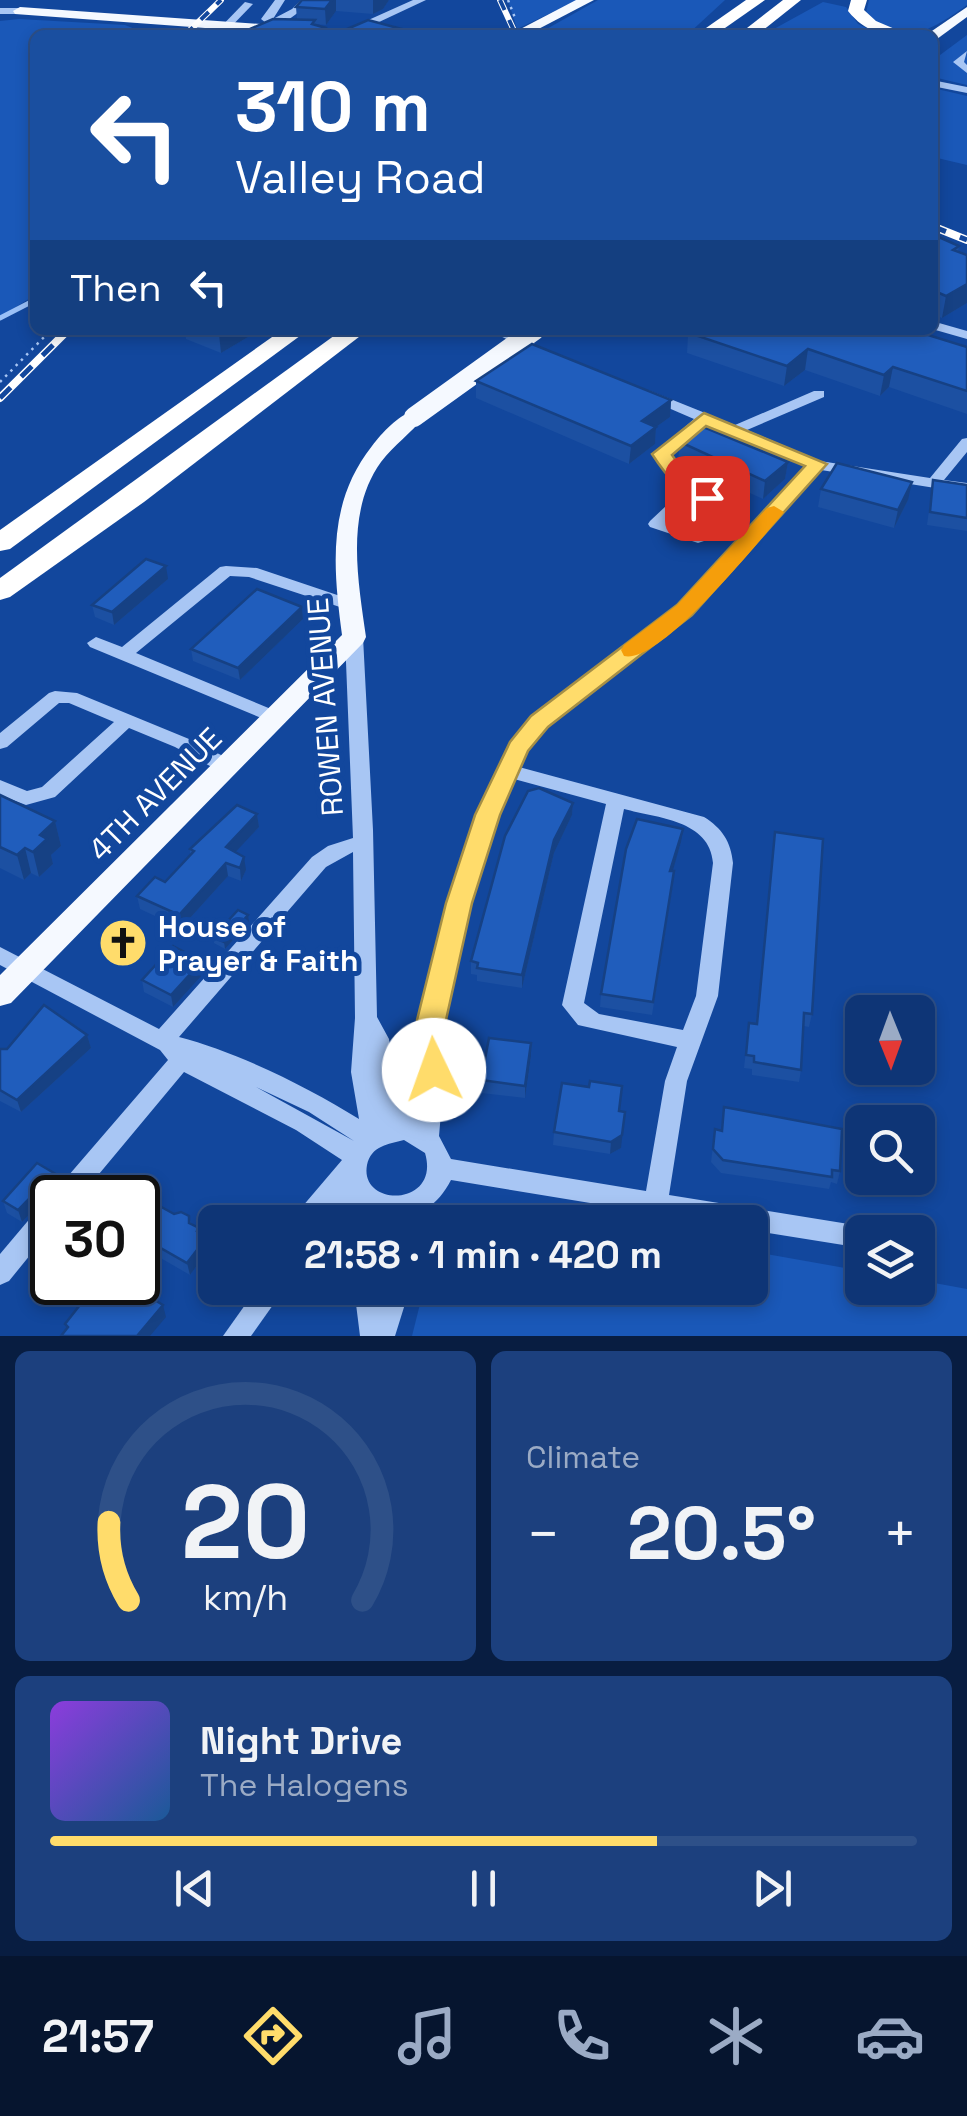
<!DOCTYPE html>
<meta charset="utf-8">
<style>
body{margin:0;font-family:"Space Grotesk",sans-serif;background:#1c407e;color:#f1f3f6;height:100vh;display:flex;flex-direction:column;font-size:38px;white-space:nowrap}
*{box-sizing:border-box;margin:0}
p{font-size:32px;color:#9babc5}
.icon{flex:none;width:55px;height:55px;fill:none;stroke:currentColor;stroke-width:2;stroke-linecap:round;stroke-linejoin:round}
.map{position:relative;height:1336px;overflow:hidden}
.sheet{display:flex;flex-direction:column;gap:15px;padding:15px;background:#081d41;flex:1}
.sheet>*{flex:none}
.banner{position:absolute;left:30px;top:30px;width:908px;height:305px;border-radius:15px;box-shadow:0 5px 15px #0003,0 0 0 2px #2e5088;background:#1a4fa0;color:#fff;overflow:hidden}
.needle{width:65px;rotate:179deg}
.buttons{position:absolute;left:845px;top:995px;display:grid;gap:20px}
.buttons a{display:grid;place-items:center;width:90px;height:90px;border-radius:15px;background:#0e3576;box-shadow:0 5px 15px #0003,0 0 0 2px #2e5088;font-size:50px}
.speed{position:absolute;left:30px;top:1175px;display:flex;gap:20px;font-size:50px;font-weight:700;text-align:center}
.speed>*{display:grid;place-content:center;width:130px;height:130px;border-radius:50%;background:#0e3576;box-shadow:0 5px 15px #0003,0 0 0 2px #2e5088;line-height:1}
.speed .limit{border:5px solid #111;border-radius:15px;background:#fff;color:#111}
.pin{position:absolute;display:grid;place-items:center;width:85px;height:85px;color:#fff;margin:-42px;border-radius:20px;box-shadow:0 5px 15px #0006}
.me{position:absolute;width:110px;margin:-55px;rotate:357deg;stroke-linejoin:round;filter:drop-shadow(0 0 8px #0008)}
.turn{display:flex;align-items:center;gap:35px;height:210px;padding:0 40px;font-size:45px}
.turn .icon{width:130px;height:130px;stroke-width:2.5}
.turn b{display:block;font-size:70px;line-height:85px}
.then{display:flex;align-items:center;height:95px;padding:0 40px;background:#0003;gap:20px;font-size:38px}
.big{font-size:75px;font-weight:600;line-height:1.1}
.sheet .card{flex:1;display:flex;flex-direction:column;justify-content:center;gap:15px;min-width:0;padding:0 35px;border-radius:15px;background:#1c407e}
.sheet .dial{align-items:center;gap:0}
.dial svg{height:260px;overflow:visible;fill:none;stroke:#2e5088;stroke-width:7;stroke-linecap:round;text-anchor:middle}
.dial text{fill:#f1f3f6;stroke:none}
.song{display:flex;align-items:center;gap:30px}
.cover{width:120px;height:120px;border-radius:15px;background:linear-gradient(135deg,hsl(270 70% 55%),hsl(210 70% 35%))}
.played{height:10px;border-radius:5px;background:linear-gradient(90deg,#ffdc6b 70%,#2e5088 70%)}
.keys{display:flex;justify-content:space-around;direction:ltr}
.heat{display:flex;justify-content:space-between;align-items:center;font-size:55px;direction:ltr}
.sheet .tiles{flex:1;display:grid;gap:15px;grid-template-columns:1fr 1fr}
.card:last-child{grid-column:span 2}
.trip{position:absolute;left:198px;top:1205px;width:570px;height:100px;border-radius:15px;background:#0e3576;box-shadow:0 5px 15px #0003,0 0 0 2px #2e5088;font-weight:600;line-height:100px;text-align:center}
.tabs{display:flex;height:160px;justify-content:space-around;align-items:center;background:#06152f;color:#9babc5}
.tabs .icon{width:70px;height:70px}
.tabs .current{color:#ffdc6b}
.tabs b{font-size:45px;color:#f1f3f6}
.map>svg:first-child{display:block}
.green{fill:#1a58b8}
.lines{fill:none;stroke-linecap:round;stroke-linejoin:round}
.stream{stroke:#9ac0f7;stroke-width:5}
.path{stroke:#a8c6f4;stroke-width:2.5;stroke-dasharray:2.5 5;stroke-linecap:butt}
.minor{fill:#a8c6f4;fill-rule:evenodd}
.major{fill:#f5f9ff;fill-rule:evenodd}
.highway{fill:#fff;fill-rule:evenodd}
.rail-far1-casing{stroke:#fff;stroke-width:6}
.rail-casing{stroke:#fff;stroke-width:8}
.rail-far1{stroke:#12479d;stroke-width:4;stroke-dasharray:11;stroke-linecap:butt}
.rail{stroke:#12479d;stroke-width:5;stroke-dasharray:15;stroke-linecap:butt}
.major-bridge{stroke:#f5f9ff;stroke-width:20}
.wall{fill:#1c50a2}
.shaded-wall{fill:#164184}
.building{fill:#205dbc;stroke:#164184;stroke-width:2.5}
.route{fill:#ffdc6b;stroke:#a68f46;stroke-width:2.5}
.slow{fill:#f59e0b}
.labels{text-anchor:middle;dominant-baseline:central;stroke-width:10;stroke-linejoin:round;paint-order:stroke}
.street-label{font-size:30px;fill:#fff;stroke:#12479d}
.poi-label{font-size:30px;font-weight:bold;fill:#fff;stroke:#12479d;text-anchor:start}
</style>
<div class="map">
<svg width="967" height="1336" viewBox="0 0 967 1336">
<rect width="100%" height="100%" fill="#12479d"/>
<!-- green -->
<g class="green">
<path d="M508,0h70l-61,29z"/>
<path d="M598,0h127l-38,35h-151z"/>
<path d="M869,0h98v5c-33,23 -65,47 -101,8z"/>
<path d="M823,2l23,5 12,17 23,11h-118z"/>
<path d="M19,19l106,6 15,6v4h-105v260l-35,22v-296z"/>
<path d="M967,35v50l-34,-8 -1,-16z"/>
<path d="M933,88l34,8v69l-34,-8z"/>
<path d="M750,1251l112,20v17h56v-8l49,9v47h-555l12,-48h326z"/>
</g>
<g class="lines">
<!-- stream -->
<path class="stream" d="M0,318l35,-18"/>
<!-- path -->
<g class="path">
<path d="M508,0l7,18"/>
<path d="M0,382l51,-52"/>
</g>
<!-- minor -->
<g class="minor">
<path d="M275,0h10l-12,19 19,-10 9,-9h10c-11,13 -32,28 -47,30l2,-7 -5,-4z"/>
<path d="M413,0h13l-64,30 -3,5 -9,-2 5,-7z"/>
<path d="M245,2l8,2 -30,31h-10z"/>
<path d="M0,8h20l5,3 -5,3h-20z"/>
<path d="M967,51l-3,11 3,3v8l-14,-11z"/>
<path d="M932,80l35,7v6l-35,-7z"/>
<path d="M932,321l35,10v8l-35,-10z"/>
<path d="M488,330h18l29,14 -7,4 -5,-1z"/>
<path d="M648,390l87,35 79,-34h10v6l-77,33 73,31 110,17 32,-39 5,-1v14l-23,28 23,3v10l-146,-23 -131,144 -145,112 -19,24 -7,17 185,50c18,11 27,25 29,46l-15,133 -31,85 -18,114 192,31 10,6h-9v16l-112,-18v-8h-44l-255,-42c-16,31 -38,39 -72,35v7h-24v-7l-6,7h-27l2,-5 -4,5h-27l3,-8 46,-54 -46,-30 -112,-58 -105,126 -27,1 4,-9 112,-130 -8,-10 -160,-85v-18l159,82 153,-172 16,-11 25,-8 -8,-201 9,-5 9,5 10,193 4,187 12,22 8,61 6,-32 18,-48 41,-163 49,-114 22,-25 145,-112 129,-140 -101,-42 -37,31 27,32 16,8 11,22 -19,24 -6,2 -48,-16 -2,-3 2,-3 33,-31 -29,-36 40,-35 -51,-22v-6zM693,497l7,4 7,16 -12,15 -28,-10zM514,779l92,25 -44,201 16,20 99,22 -12,34 -19,110 -195,-32 -12,-23 8,-92 -4,-24 39,-163zM624,809c33,9 86,11 89,54l-17,133 -13,34 -84,-16 -15,-11zM353,852l2,166 -4,54 8,47c-51,-32 -122,-67 -180,-82l147,-170zM256,1087l53,25 45,29zM404,1140l21,13c16,54 -66,55 -58,12 4,-19 21,-21 37,-25z"/>
<path d="M226,566l31,2 98,33 2,4 -8,5 -100,-33 -19,-1 -94,77 147,61 3,4 -3,4h-12l-181,-75 -3,-4 9,-6 26,10 98,-80z"/>
<path d="M55,691l22,2 112,46 46,23 2,5 -2,5h-14l-46,-25 -46,-19 -74,69 -29,8 -26,-10v-15l27,11 15,-4 72,-65 -45,-19h-10l-52,44 -7,2v-16l49,-40z"/>
<path d="M52,1200v28l-43,53 -9,4v-31l43,-51z"/>
<path d="M257,1288h28l-34,48h-28z"/>
<path d="M354,1288h25l2,13 5,-13h24l-15,48h-35z"/>
</g>
<!-- major -->
<g class="major">
<path d="M576,0h18l-67,35h-18z"/>
<path d="M20,7l340,24 7,4h-66l-286,-21 -2,-3z"/>
<path d="M967,7v10l-30,22 -11,-4z"/>
<path d="M414,411l10,6c-13,16 -30,28 -43,45 -36,50 -23,118 -15,175l-3,6 -352,360 -11,3v-31l342,-340c-9,-68 -15,-132 30,-189 10,-13 26,-31 42,-35z"/>
</g>
<!-- highway -->
<g class="highway">
<path d="M746,0h19l-50,35h-19z"/>
<path d="M783,0h18l-44,35h-19z"/>
<path d="M851,0h16l-3,10 12,11 33,14c-27,0 -43,-2 -61,-24z"/>
<path d="M282,330h26l-298,219 -10,2v-21z"/>
<path d="M342,330h26l-224,172 -134,95 -10,3v-22z"/>
</g>
<!-- rail-far1 casing -->
<g class="rail-far1-casing">
<g id="rail-far1">
<path d="M500,0l16,35"/>
<path d="M185,35l36,-35"/>
</g>
</g>
<!-- rail casing -->
<g class="rail-casing">
<g id="rail">
<path d="M932,226l35,14"/>
<path d="M0,398l68,-68"/>
</g>
</g>
<!-- rail-far1 -->
<use href="#rail-far1" class="rail-far1"/>
<!-- rail -->
<use href="#rail" class="rail"/>
<!-- major-bridge -->
<path class="major-bridge" d="M414,417l121,-87"/>
</g>
<!-- wall -->
<g class="wall">
<path d="M302,0h87l-6,9 -10,5 -37,-3 -10,14 -11,-1 11,4 1,7h-77v-6l47,-9 -1,-13z"/>
<path d="M932,234l27,12 -1,6 9,3v48l-25,15 -10,-4z"/>
<path d="M185,330h75l-39,23 -35,-14z"/>
<path d="M673,330h239l55,17v67l-78,-27 -9,9 -75,-26 -21,16 -97,-33 1,-18z"/>
<path d="M476,381l195,19 -1,17 -14,10 -1,17 -26,20 -153,-66z"/>
<path d="M680,442l108,20 -3,17 -22,20 -85,-39z"/>
<path d="M933,480l34,5v46l-40,-6z"/>
<path d="M821,489l87,11 -14,28 -76,-21z"/>
<path d="M168,579l-54,46 -19,-8 -3,-12z"/>
<path d="M302,607l1,12 -63,61 -47,-19 -2,-12z"/>
<path d="M0,795l55,26 6,25 -10,9 2,9 -14,13 -8,-4 -7,7 -24,-12z"/>
<path d="M573,803l-1,12 -18,38 -32,135 -45,-7v-6l-6,-1v-13z"/>
<path d="M257,814l2,13 -24,25 11,18 -5,11 -13,-5 -47,52 -41,-19 -3,-13 28,-14 25,-27v-6z"/>
<path d="M775,832l37,182 -3,13 -5,-1 -3,44 -2,12 -47,-7v-6l-8,-1 5,-45 7,1z"/>
<path d="M681,842l-9,29 1,13 -21,131 -52,-8 1,-13z"/>
<path d="M249,922l-24,27 -11,-6 -1,-6z"/>
<path d="M202,961l2,12 -31,34 -29,-15 -2,-12z"/>
<path d="M87,1035l4,13 -70,64 -21,-11v-52h7z"/>
<path d="M531,1056l-6,42 -44,-5v-13z"/>
<path d="M724,1107l116,64 -3,13 -6,-2 -2,7 -108,-16 -10,-11 4,-33 6,1z"/>
<path d="M619,1111l2,37 -11,6 -57,-9 1,-13z"/>
<path d="M57,1186l-35,36 -15,-9 -4,-12z"/>
<path d="M174,1214l15,2 2,8 16,13 2,12 -19,26 -52,-30v-17z"/>
</g>
<!-- shaded-wall -->
<g class="shaded-wall">
<path d="M332,0h4v11l-10,14 -1,-16z"/>
<path d="M373,0h16l-6,9 -10,5z"/>
<path d="M967,284v19l-25,15 4,-22z"/>
<path d="M226,330h34l-39,23 -2,-19z"/>
<path d="M808,349l-3,21 -21,16 3,-20z"/>
<path d="M893,367l-4,20 -9,9 4,-21z"/>
<path d="M671,400l-1,17 -14,10 -1,17 -26,20 2,-18 11,-25z"/>
<path d="M788,462l-3,17 -22,20 2,-18z"/>
<path d="M912,482l-4,18 -14,28 4,-18z"/>
<path d="M166,566l2,13 -54,46 -2,-13z"/>
<path d="M302,607l1,12 -63,61 -2,-12z"/>
<path d="M573,803l-1,12 -18,38 -32,135v-13l32,-135z"/>
<path d="M257,814l2,13 -31,33 -2,-13z"/>
<path d="M55,821l6,25 -10,9 2,9 -14,13 -6,-25 7,-17z"/>
<path d="M683,829l-2,13 -12,42 1,-13z"/>
<path d="M25,848l6,25 -7,7 -7,-25z"/>
<path d="M244,857l2,13 -5,11 -1,-13z"/>
<path d="M226,863l2,13 -47,52 -2,-13z"/>
<path d="M248,915l1,7 -24,27 -1,-7z"/>
<path d="M202,961l2,12 -31,34 -2,-12z"/>
<path d="M87,1035l4,13 -70,64 -4,-12z"/>
<path d="M531,1043v13l-6,42v-12z"/>
<path d="M625,1112l-4,36 -11,6 1,-12z"/>
<path d="M54,1173l3,13 -35,36 -4,-12z"/>
<path d="M207,1237l2,12 -19,26 -3,-12z"/>
<path d="M163,1305l3,12 -16,19h-13z"/>
</g>
<!-- building -->
<g class="building">
<path d="M302,0h30l-7,9 -29,-2z"/>
<path d="M273,19l42,1 -3,4 14,4 -1,7h-40l4,-2 -39,-4z"/>
<path d="M368,20l56,15h-91z"/>
<path d="M932,234l27,12 -6,4 14,5v29l-21,12 -14,-6z"/>
<path d="M208,330h19l-8,4z"/>
<path d="M692,330h220l55,17v44l-74,-24 -9,8 -76,-26 -21,17 -98,-33z"/>
<path d="M532,344l139,56 -29,21 14,6 -25,19 -155,-65z"/>
<path d="M701,426l87,36 -23,19 -85,-39z"/>
<path d="M837,463l75,19 -14,28 -77,-21z"/>
<path d="M933,480l34,5v33l-37,-6z"/>
<path d="M146,559l20,7 -54,46 -20,-7z"/>
<path d="M257,589l45,18 -64,61 -47,-19z"/>
<path d="M539,788l34,15 -19,37 -32,135 -45,-7 1,-5 -7,-2 34,-125 23,-45z"/>
<path d="M0,795l55,26 -15,14 7,4 -14,13 -8,-4 -8,7 -17,-8z"/>
<path d="M237,805l20,9 -31,33 18,10 -4,11 -14,-5 -47,52 -42,-19 18,-19 10,5 29,-31 -4,-2z"/>
<path d="M637,819l46,10 -13,42h4l-21,131 -52,-8 25,-145z"/>
<path d="M775,832l48,7 -11,175 -8,-1 -3,57 -47,-8v-6l-8,-1 3,-32 8,1z"/>
<path d="M238,910l10,5 -24,27 -11,-5z"/>
<path d="M173,946l29,15 -31,34 -29,-15z"/>
<path d="M44,1005l43,30 -70,65 -17,-10v-41h7z"/>
<path d="M489,1038l42,5 -6,43 -44,-6z"/>
<path d="M590,1081l32,5 -3,25 6,1 -3,23 -11,7 -57,-10 8,-49 27,4z"/>
<path d="M724,1107l118,22 -2,42 -8,-1v7l-109,-17 -10,-11 2,-20 7,2z"/>
<path d="M37,1163l17,10 -36,37 -15,-9z"/>
<path d="M156,1204l18,10 7,-2 8,4v7l10,5 -2,3 10,6 -20,26 -49,-28v-7z"/>
<path d="M98,1282h26l39,23 -26,31h-76l7,-9 -3,-3z"/>
</g>
<!-- route -->
<path class="route" d="M704,413l123,51 -135,151 -144,112 -20,24 -28,64 -28,88 -26,117 5,24 -6,35 -11,3 -10,-3 -4,-9 2,-26 -5,-24 29,-117 29,-88 35,-73 21,-26 146,-111 128,-139 -99,-40 -34,29 10,14 35,29 -10,6c-25,-8 -42,-30 -55,-50z"/>
<!-- slow -->
<path class="slow" d="M774,506l10,6 -3,4c-25,28 -121,149 -157,140l-3,-6 3,-5 53,-40 90,-97z"/>
<!-- icons -->
<defs>
<g id="church-disc" transform="scale(2.5)"><circle r="9.5" fill="#ffdc6b" stroke="#12479d"/><path d="M-1.2-6h2.4v3.5h3.3v2.4h-3.3V6h-2.4V-.1h-3.3v-2.4h3.3Z" fill="#111"/></g>
</defs>
<g fill-rule="evenodd">
<use href="#church-disc" x="123" y="943"/>
</g>
<g class="labels">
<!-- street labels -->
<g class="street-label">
<text transform="translate(325 707) rotate(-94)">ROWEN AVENUE</text>
<text transform="translate(155 794) rotate(-45)">4TH AVENUE</text>
</g>
<!-- poi labels -->
<g class="poi-label">
<text x="158" y="926">House of<tspan x="158" dy="34">Prayer &amp; Faith</tspan></text>
</g>
</g>
</svg>
<div class="buttons">
<a><svg class="needle" viewBox="-14 -14 28 28"><path d="M0-13l5 13h-10z" fill="#e53935"/><path d="M0 13l5-13h-10z" fill="#9babc5"/></svg></a>
<a><svg class="icon" aria-label="search" viewBox="0 0 24 24"><circle cx="10" cy="10" r="6"/><path d="M15 15l6 6"/></svg></a>
<a><svg class="icon" aria-label="layers" viewBox="0 0 24 24"><path d="M12 4l9 5-9 5-9-5zM3 14l9 5 9-5"/></svg></a>
</div>
<div class="speed"><div class="limit">30</div></div>
<div class="pin" style="left:707px;top:498px;background:#d93025"><svg class="icon" aria-label="arrive" viewBox="0 0 24 24"><path d="M6 21V4h12l-3 4 3 4H6"/></svg></div>
<svg class="me" style="left:434px;top:1070px" viewBox="-20 -20 40 40"><circle r="19" fill="#fff"/><path d="M0-13L10 11 0 6-10 11z" fill="#ffdc6b"/></svg>
<div class="trip">21:58 · 1 min · 420 m</div>
<div class="banner">
<div class="turn"><svg class="icon" aria-label="left" viewBox="0 0 24 24"><path d="M17 20v-9H6M10 6l-5 5 5 5"/></svg><div><b>310 m</b>Valley Road</div></div>
<div class="then">Then<svg class="icon" aria-label="left" viewBox="0 0 24 24"><path d="M17 20v-9H6M10 6l-5 5 5 5"/></svg></div>
</div>
</div>
<section class="sheet">
<div class="tiles">
<div class="card dial"><svg viewBox="0 0 100 80">
<path d="M14 69A42 42 0 1 1 86 69"/>
<path d="M14 69A42 42 0 0 1 8 45" stroke="#ffdc6b"/>
<text x="50" y="56" font-size="32" font-weight="700">20</text>
<text x="50" y="72" font-size="11">km/h</text>
</svg></div>
<div class="card"><p>Climate</p>
<div class="heat"><a>−</a><b class="big">20.5°</b><a>+</a></div>
</div>
<div class="card">
<div class="song"><i class="cover"></i><div><b>Night Drive</b><p>The Halogens</p></div></div>
<div class="played"></div>
<div class="keys"><svg class="icon" aria-label="previous" viewBox="0 0 24 24"><path d="M18 5L8 12l10 7zM5 5v14"/></svg><svg class="icon" aria-label="pause" viewBox="0 0 24 24"><path d="M8 5v14M16 5v14"/></svg><svg class="icon" aria-label="next" viewBox="0 0 24 24"><path d="M6 5l10 7-10 7zM19 5v14"/></svg></div>
</div>
</div>
</section>
<nav class="tabs">
<b>21:57</b>
<svg class="icon current" aria-label="directions" viewBox="0 0 24 24"><path d="M12 3l9 9-9 9-9-9zM9 14v-3h6M13 9l2 2-2 2"/></svg>
<svg class="icon" aria-label="music" viewBox="0 0 24 24"><path d="M9 18V5l10-2v13"/><circle cx="6" cy="18" r="3"/><circle cx="16" cy="16" r="3"/></svg>
<svg class="icon" aria-label="phone" viewBox="0 0 24 24"><path d="M5 4h4l2 5-3 2q2 4 5 5l2-3 5 2v4C11 20 4 13 5 4z"/></svg>
<svg class="icon" aria-label="climate" viewBox="0 0 24 24"><path d="M12 3v18M4 7l16 10M4 17L20 7"/></svg>
<svg class="icon" aria-label="car" viewBox="0 0 24 24"><path d="M5 17H2v-5l4-1 3-4h7l3 4 3 1v5h-3M9 17h6M6 11h13"/><circle cx="7" cy="17" r="2"/><circle cx="17" cy="17" r="2"/></svg>
</nav>
